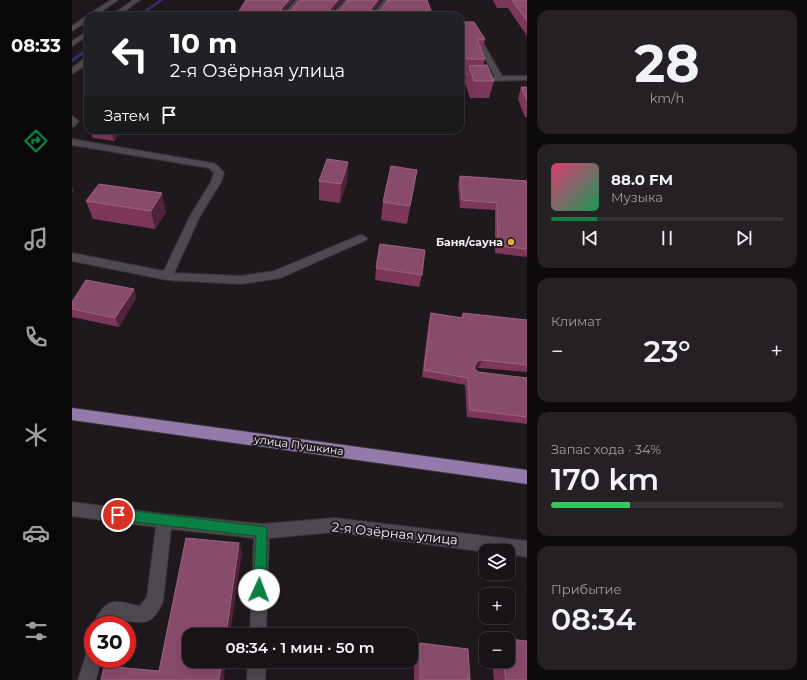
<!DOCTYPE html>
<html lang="ru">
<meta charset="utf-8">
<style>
body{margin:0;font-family:Montserrat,sans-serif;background:#242023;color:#f1f3f6;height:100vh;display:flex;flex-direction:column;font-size:15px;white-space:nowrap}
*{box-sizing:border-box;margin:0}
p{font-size:13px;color:#9e9ea1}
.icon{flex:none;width:22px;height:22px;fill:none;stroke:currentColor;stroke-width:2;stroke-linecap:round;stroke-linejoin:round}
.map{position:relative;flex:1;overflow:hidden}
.sheet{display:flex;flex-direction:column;gap:10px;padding:10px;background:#0d0a0c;width:280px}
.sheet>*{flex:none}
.hud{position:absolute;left:12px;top:12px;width:380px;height:122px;border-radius:12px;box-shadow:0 4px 16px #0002,0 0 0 1px #363235;background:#202124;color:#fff;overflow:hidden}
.controls{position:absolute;left:407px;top:544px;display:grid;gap:8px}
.controls a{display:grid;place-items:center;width:36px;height:36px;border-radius:8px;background:#171316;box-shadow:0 4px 16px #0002,0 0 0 1px #363235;font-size:20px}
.speed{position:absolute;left:12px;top:616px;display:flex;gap:8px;font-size:20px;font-weight:700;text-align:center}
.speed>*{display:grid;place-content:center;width:52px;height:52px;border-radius:50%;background:#171316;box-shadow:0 4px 16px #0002,0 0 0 1px #363235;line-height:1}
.speed .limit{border:6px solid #d22;background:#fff;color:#111}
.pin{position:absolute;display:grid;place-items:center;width:34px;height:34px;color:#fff;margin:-17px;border:2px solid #fff;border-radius:50%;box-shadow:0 1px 4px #0007}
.me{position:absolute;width:44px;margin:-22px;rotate:2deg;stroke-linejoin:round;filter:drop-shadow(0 0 3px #0008)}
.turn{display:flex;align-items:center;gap:14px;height:84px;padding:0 20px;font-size:18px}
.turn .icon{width:52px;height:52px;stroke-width:2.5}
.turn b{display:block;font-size:28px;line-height:34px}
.then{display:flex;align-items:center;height:38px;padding:0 20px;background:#0003;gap:8px;font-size:15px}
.big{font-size:30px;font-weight:600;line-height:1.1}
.sheet .widget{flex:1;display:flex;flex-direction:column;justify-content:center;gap:6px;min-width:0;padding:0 14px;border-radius:12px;background:#242023}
.sheet .dial{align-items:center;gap:0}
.dial b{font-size:52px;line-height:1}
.song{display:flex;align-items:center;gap:12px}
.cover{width:48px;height:48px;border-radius:6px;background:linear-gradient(135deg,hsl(340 70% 55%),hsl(150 70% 35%))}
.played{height:4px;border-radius:2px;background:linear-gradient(90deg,#0b8043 20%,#363235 20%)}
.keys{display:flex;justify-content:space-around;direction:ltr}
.heat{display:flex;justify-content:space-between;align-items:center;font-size:22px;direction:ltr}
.charge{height:6px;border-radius:3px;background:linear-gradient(90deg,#34c759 34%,#363235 0)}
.trip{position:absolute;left:110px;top:628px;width:236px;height:40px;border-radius:12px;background:#171316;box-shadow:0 4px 16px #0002,0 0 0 1px #363235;font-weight:600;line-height:40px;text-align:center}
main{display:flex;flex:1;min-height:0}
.tab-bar{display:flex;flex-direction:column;width:72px;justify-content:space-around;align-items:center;background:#090809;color:#9e9ea1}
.tab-bar .icon{width:28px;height:28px}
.tab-bar .current{color:#0b8043}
.tab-bar b{font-size:18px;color:#f1f3f6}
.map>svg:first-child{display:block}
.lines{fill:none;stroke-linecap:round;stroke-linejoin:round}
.stream{fill:#373174;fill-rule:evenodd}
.minor-casing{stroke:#373437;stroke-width:2}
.major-casing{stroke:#373437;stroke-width:2}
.minor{fill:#4f484e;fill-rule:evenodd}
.major{fill:#947aaa;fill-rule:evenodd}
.wall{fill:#7c3759}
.shaded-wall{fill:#51233a}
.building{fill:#894b6a;stroke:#9a657f}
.route{fill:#0b8043;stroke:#07532c}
.poi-dot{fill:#e0b034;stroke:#1f191e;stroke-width:1.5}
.labels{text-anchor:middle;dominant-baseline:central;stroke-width:4;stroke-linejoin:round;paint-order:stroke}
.poi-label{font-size:11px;font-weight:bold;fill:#f5f1f5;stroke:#1f191e;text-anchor:end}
.street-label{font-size:11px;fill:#f5f1f5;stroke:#1f191e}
.near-street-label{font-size:13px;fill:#f5f1f5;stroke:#1f191e}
</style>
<main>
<nav class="tab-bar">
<b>08:33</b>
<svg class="icon current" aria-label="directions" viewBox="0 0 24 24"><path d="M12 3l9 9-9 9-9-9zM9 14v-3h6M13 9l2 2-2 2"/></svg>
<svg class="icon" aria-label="music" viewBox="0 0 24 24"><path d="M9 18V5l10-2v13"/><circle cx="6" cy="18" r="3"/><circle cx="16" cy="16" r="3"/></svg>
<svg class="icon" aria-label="phone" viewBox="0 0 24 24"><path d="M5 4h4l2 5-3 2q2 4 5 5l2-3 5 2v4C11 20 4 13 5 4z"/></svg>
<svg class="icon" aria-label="climate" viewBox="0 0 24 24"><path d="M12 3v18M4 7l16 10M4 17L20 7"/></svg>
<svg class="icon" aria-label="car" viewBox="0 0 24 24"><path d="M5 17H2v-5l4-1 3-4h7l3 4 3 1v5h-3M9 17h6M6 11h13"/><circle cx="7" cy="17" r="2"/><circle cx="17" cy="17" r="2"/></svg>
<svg class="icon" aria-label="filters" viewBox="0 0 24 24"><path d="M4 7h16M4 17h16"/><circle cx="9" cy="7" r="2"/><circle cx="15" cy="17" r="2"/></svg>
</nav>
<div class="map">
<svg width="455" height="680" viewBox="0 0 455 680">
<rect width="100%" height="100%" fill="#1f191e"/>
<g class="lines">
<!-- stream -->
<g class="stream">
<path d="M87,0h4l-22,16h-4z"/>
<path d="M15,48h1v3l-16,11v-3z"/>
</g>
<!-- minor casing -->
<g class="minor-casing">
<g id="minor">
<path d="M39,0h7l-23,16h-7v5l-16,10v-5z"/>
<path d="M61,0h7l-22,16h-7z"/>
<path d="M224,0h7l-14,16h-7z"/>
<path d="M273,0h6l-13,16h-7z"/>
<path d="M312,0h6l-12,16h-6z"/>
<path d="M364,12l2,1 1,3h-6l1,-3z"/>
<path d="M388,29l18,5 24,42h25v4l-67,2v-4l35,-1 -22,-41 -13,-3z"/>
<path d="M16,31v5l-16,10v-5z"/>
<path d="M13,58h3v6l-16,10v-6z"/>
<path d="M0,116l7,5 -4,5 -3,1z"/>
<path d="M0,139l140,24c5,1 9,6 12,10l-3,9 -21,34 -26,57 67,3 33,-5 84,-35 4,-1 5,3 -1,2 -86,38 -39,6 -74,-4 -95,-19v-8l92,18 26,-55 21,-34 3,-9 -5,-5 -137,-23z"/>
<path d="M0,502l92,12 98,10 73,-6 192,23v16l-19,-3v-3l-22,1 -151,-20 -66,6 -3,97h-16l4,-97 -83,-9 -8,72c-11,27 -22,22 -46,18l-6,6h-17c2,-9 10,-22 20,-23 8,-1 18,3 26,4l7,-9 9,-70 -84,-11z"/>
<path d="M21,649v10h8l-5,21h-18l9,-28z"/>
<path d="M176,661h18l-1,19h-18z"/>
</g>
</g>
<!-- major casing -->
<g class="major-casing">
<path id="major" d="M0,408l455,62v14l-455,-64z"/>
</g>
<!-- minor -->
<use href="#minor" class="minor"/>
<!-- major -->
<use href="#major" class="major"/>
</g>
<!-- wall -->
<g class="wall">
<path d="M421,0h34v36l-19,-28h-11z"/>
<path d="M388,22l25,17 -3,13 3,7 -2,7 11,15 -5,17h-19l-5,-15 1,-7h-4l-2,-6z"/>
<path d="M449,87h6v30h-2l-7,-18z"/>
<path d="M18,130h32l-8,11 -21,-3z"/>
<path d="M276,162l-1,19 -7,22 -21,-3v-19z"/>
<path d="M345,170l-10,54 -26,-4 2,-18z"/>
<path d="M388,176l67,5v76l-32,-4v-43l-35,-2 -2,-25z"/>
<path d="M14,201l80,11 -11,17 -62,-10z"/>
<path d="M304,268l46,7 -3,12 -44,-7z"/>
<path d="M62,289l2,9 -17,29 -47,-10v-15z"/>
<path d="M359,313l30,5 2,-5 64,7v52l-48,-4h-4l3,4 49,6v46l-60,-7 -2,-32 -43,-8 7,-57z"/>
<path d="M348,643l50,37h-56v-28z"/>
<path d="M420,661h16l19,19h-33z"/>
</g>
<!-- shaded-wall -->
<g class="shaded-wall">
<path d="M217,0h5l-13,15v-6z"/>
<path d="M266,0h5l-13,15v-6z"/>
<path d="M306,0h4l-11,15v-6z"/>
<path d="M39,130h11l-8,11z"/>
<path d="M276,162l-1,19 -7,22 1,-19z"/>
<path d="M0,187l2,4 -2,2z"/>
<path d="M90,193l4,19 -11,17 -4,-18z"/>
<path d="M62,289l2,9 -17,29 -4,-9z"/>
<path d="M410,360l-3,8 -4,1 -3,6 5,-14z"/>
<path d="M167,543l3,10 -12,82h-4z"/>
<path d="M150,661h4l-2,19h-5z"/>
</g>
<!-- building -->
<g class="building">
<path d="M174,0h43l-8,9v2h9l10,-11h38l-8,9v2h9l9,-11h30l-7,9 1,2h8l8,-11h39l6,16h-210l4,-3 10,1z"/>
<path d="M440,0h15v21z"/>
<path d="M388,22h14l11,17 -8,1 8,19h-19l-6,-16z"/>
<path d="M415,65l7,16h-20l-5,-15z"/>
<path d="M449,87h6v14z"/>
<path d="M255,159l21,3 -7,22 -22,-3z"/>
<path d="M319,166l26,4 -7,36 -27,-4z"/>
<path d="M388,176l67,5v68l-29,-3 -1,-43 -35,-3z"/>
<path d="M27,184l63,9 -11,18 -65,-10z"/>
<path d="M308,244l45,6 -3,25 -46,-7z"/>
<path d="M14,280l48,9 -19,29 -43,-9v-7z"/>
<path d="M359,313l32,5v-5l64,7v45l-45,-5 -5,1 -3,7 4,4 49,6v39l-57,-7 -2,-32 -44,-8z"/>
<path d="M114,538l53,5 -13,92h-37v26h33l-3,19h-118l3,-14 55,5z"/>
<path d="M436,639l19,2v39h-21l-3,-19h5z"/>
<path d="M348,643l48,6 2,31h-50z"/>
</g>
<!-- route -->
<path class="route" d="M46,509l148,18 1,4 -1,59 -2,5 -5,2 -4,-2 -2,-5 3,-54 -138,-16 -4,-1 -2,-4 2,-4z"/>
<!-- markers -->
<circle class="poi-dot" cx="439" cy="242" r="4"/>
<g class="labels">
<!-- poi labels -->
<g class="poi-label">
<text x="431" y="242">Баня/сауна</text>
</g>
<!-- street labels -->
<g class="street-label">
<text transform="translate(227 445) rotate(8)">улица Пушкина</text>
</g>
<!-- near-street labels -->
<g class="near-street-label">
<text transform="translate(323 533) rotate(6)">2-я Озёрная улица</text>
</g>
</g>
</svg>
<div class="controls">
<a><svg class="icon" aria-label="layers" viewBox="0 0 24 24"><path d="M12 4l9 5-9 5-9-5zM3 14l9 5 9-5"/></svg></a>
<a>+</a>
<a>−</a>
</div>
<div class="speed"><div class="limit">30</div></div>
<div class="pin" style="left:46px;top:515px;background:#d93025"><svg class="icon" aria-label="arrive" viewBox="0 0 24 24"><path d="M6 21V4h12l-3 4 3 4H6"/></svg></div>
<svg class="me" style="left:187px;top:590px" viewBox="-20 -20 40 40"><circle r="19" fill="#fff"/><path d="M0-13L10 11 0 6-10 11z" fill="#0b8043"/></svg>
<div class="trip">08:34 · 1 мин · 50 m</div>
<div class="hud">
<div class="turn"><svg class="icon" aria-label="left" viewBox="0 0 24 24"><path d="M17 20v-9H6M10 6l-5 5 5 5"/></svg><div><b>10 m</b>2-я Озёрная улица</div></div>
<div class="then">Затем<svg class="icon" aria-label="arrive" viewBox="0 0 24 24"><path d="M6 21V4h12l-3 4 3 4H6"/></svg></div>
</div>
</div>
<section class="sheet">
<div class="widget dial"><b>28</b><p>km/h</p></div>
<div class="widget">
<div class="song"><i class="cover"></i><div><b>88.0 FM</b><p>Музыка</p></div></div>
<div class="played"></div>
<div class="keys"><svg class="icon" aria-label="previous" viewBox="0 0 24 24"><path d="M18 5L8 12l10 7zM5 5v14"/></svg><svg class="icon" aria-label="pause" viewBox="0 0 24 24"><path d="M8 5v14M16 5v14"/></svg><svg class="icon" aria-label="next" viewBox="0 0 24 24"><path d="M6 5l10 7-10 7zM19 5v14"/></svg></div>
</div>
<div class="widget"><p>Климат</p>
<div class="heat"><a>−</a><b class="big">23°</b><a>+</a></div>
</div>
<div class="widget"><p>Запас хода · 34%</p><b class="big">170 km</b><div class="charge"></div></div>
<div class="widget"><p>Прибытие</p><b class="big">08:34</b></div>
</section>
</main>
